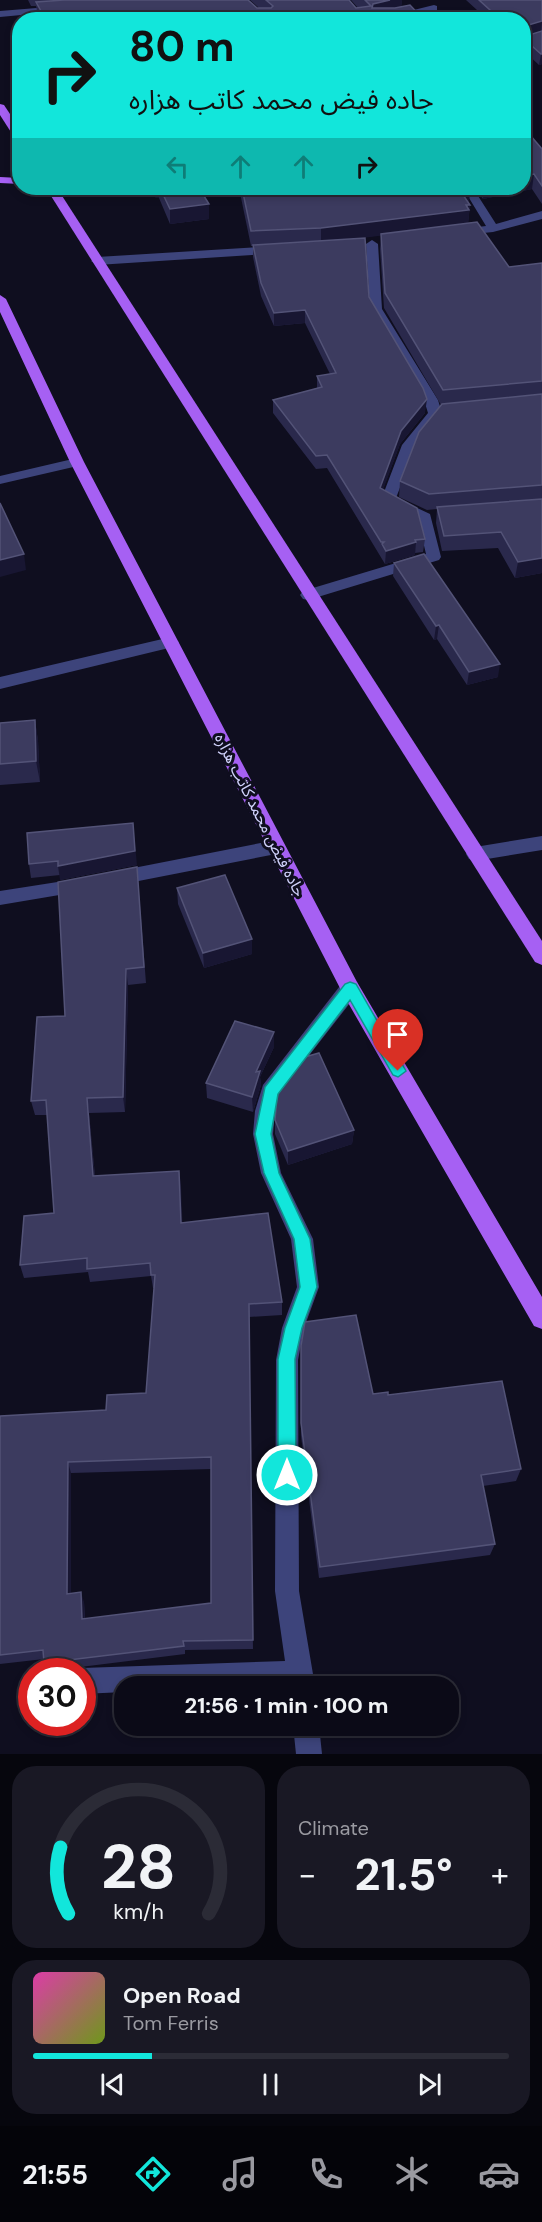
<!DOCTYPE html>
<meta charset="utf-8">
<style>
body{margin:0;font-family:"DM Sans","Noto Sans Arabic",sans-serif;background:#191824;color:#f1f3f6;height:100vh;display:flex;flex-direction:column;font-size:22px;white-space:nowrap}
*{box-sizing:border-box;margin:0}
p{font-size:20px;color:#9a9aa1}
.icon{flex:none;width:33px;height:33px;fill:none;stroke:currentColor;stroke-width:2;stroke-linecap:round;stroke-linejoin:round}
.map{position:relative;height:1754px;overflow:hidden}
.drawer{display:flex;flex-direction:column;gap:12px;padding:12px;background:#06060d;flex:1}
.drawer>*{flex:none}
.guide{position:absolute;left:12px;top:12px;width:519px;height:183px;border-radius:24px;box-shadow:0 3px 9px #0003,0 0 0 2px #2b2b36;background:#12e6db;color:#111;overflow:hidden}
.speed{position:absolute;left:18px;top:1658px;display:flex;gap:12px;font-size:30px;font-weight:700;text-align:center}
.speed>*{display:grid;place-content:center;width:78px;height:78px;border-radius:50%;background:#0b0a17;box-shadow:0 3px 9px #0003,0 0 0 2px #2b2b36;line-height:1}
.speed .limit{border:9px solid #d22;background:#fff;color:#111}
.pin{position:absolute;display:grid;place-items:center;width:51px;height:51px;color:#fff;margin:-62px -26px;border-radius:50% 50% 50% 0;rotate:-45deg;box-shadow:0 0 6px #0007}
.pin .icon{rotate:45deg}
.me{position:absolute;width:66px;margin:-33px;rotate:0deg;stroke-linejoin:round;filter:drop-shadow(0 0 4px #0008)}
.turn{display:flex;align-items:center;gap:21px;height:126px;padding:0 18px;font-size:27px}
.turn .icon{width:78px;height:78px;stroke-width:2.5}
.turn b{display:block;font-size:42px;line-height:51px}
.lanes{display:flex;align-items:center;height:57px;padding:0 18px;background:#0003;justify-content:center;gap:30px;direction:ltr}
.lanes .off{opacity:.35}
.big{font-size:45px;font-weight:700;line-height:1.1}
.drawer .tile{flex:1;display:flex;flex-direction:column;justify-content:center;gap:9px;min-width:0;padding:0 21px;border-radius:24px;background:#191824}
.drawer .dial{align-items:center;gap:0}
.dial svg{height:156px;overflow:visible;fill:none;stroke:#2b2b36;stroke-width:7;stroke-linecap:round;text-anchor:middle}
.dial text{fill:#f1f3f6;stroke:none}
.song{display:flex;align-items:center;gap:18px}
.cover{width:72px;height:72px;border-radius:9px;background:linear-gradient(135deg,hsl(320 70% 55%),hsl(80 70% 35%))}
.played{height:6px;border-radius:3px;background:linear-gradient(90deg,#12e6db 25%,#2b2b36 25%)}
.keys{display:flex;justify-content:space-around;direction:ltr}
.heat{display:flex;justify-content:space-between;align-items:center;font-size:33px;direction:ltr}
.drawer .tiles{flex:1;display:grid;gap:12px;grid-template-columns:1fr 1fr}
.tile:last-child{grid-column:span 2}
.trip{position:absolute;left:114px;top:1676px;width:345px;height:60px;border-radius:24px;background:#0b0a17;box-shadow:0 3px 9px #0003,0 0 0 2px #2b2b36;font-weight:700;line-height:60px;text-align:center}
.dock{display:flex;height:96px;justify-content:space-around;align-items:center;background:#040409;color:#9a9aa1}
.dock .icon{width:42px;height:42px}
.dock .current{color:#12e6db}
.dock b{font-size:27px;color:#f1f3f6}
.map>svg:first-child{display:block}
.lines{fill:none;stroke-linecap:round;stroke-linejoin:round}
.minor{fill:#3d447b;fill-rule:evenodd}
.major{fill:#a660f3;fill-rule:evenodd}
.wall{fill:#2a294c;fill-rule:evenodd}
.shaded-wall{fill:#181632}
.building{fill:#3c3b5f;stroke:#535377;stroke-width:1.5;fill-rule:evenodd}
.route{fill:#12e6db;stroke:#0c968e;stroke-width:1.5}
.labels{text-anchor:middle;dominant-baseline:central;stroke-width:6;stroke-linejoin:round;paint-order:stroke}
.street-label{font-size:16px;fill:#d0d2fb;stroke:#0f0e1f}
</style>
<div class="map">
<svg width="542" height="1754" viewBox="0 0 542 1754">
<rect width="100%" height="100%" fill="#0f0e1f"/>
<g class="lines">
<!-- minor -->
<g class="minor">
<path d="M434,5l3,1v4l-43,10h-21z"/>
<path d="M61,6l3,1v4l-64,6v-6z"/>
<path d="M463,188h10l23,36 46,-13v8l-49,13 -39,4v-6l32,-4z"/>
<path d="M372,240l6,4 4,65 56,91 4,13 -26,33 -20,52 34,16 11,43 -2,3 -131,40 -5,-1 -3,-4 3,-4 123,-37 -8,-34 -37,-20 21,-55 26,-32 -4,-13 -54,-91 -4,-65z"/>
<path d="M278,246l6,4 -2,3 -185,12 -6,-4 6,-4z"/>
<path d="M77,458l5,1v6l-82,19v-8z"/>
<path d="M171,637l8,5 -2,4 -177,43v-12z"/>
<path d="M542,836v14l-67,11 -6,-2 -3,-5 3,-5 6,-2z"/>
<path d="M276,840l6,2 3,5 -3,5 -6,2 -163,32 -6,-2 -3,-5 3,-5 6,-2z"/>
<path d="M83,878l6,2 3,5 -3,5 -89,15v-14z"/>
<path d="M350,980l7,2 3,6 -3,6 -78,100 -4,17 -2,23 8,39 32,66 6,48 -15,41 -6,32 1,231 16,95h-191v6l-42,2v-23h-7l7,-3 203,-7 -10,-70 1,-231 6,-32 15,-41 -6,-48 -30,-66 -8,-39 2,-23 8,-26 80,-103z"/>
<path d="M293,1725h26l3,29h-26z"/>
</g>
<!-- major -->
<g class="major">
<path d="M0,104l4,1 16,24v12l-4,-1 -16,-25z"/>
<path d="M0,177l20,1v6l-20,-1z"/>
<path d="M46,188h11l485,753v24l-7,-3z"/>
<path d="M0,295l6,4 78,163 273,520 185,315v32l-8,-3 -191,-332 -273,-532 -70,-150z"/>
</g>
</g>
<!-- wall -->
<g class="wall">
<path d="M28,0h220l9,8h2l-9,-8h99l7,8h2l-7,-8h51l-1,7 23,13h-384l-2,-4 -2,-10h-5z"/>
<path d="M466,0h76v64l-3,1 -15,-14v-31h-36z"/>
<path d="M542,149v55l-10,-15 -49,10 -8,-11h49z"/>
<path d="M150,188h49l10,16v15l-39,5 -11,-26h-3z"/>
<path d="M239,188h231l-1,14h-1l2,3 -2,18 41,44 33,-4v310l-27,5 -17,-30 -56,3 -6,-28 1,-14 -10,1 -28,-13 1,-16 41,-76 -57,-97 -4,-59 1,-14 -22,3 10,59 56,116 -25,31 -17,45 42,50 -2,13 -8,1v2l-30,9 -58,-96 -11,1 -43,-56v-13l44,-12v-12l13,-2 -25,-51 -31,3 -13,-30 -8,-39v-11h-2z"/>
<path d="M394,563l104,114 -31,8 -30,-46 -3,1 -41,-64z"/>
<path d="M35,720l3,21 2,41 -40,3v-62z"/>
<path d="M27,833l110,32 -77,15v-5l-29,3 -2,-14z"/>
<path d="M137,867l9,116 -18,2 -3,127 -36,1 6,63 84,-5 3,52 100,79v13l-33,2 4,332 -68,1v4l-137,17 -4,-8v-4l-44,5v-248l106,-6 40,-17 8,-105h-1l-2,-12 -61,6 -2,-10 -64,6 -4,-13 34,-52 -7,-98h-12l-4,-14 34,-85zM211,1469v134l-126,16 -1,-17 -13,-8v-121z"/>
<path d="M177,888l75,66 -48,14 -26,-64z"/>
<path d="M274,1047l-14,30 1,8 -8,27 -46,-14 -1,-15z"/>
<path d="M275,1120l79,10 -2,14 -64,21 -13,-31z"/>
<path d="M301,1346l72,48 15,1 133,74 -5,12 -33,5 12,58 -5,11 -171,23 -18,-142z"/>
</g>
<!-- shaded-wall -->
<g class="shaded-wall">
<path d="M390,0h12l-1,11 -29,-3 1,-4z"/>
<path d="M542,21l-1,11 -17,5 1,-11z"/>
<path d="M541,54h1v10l-3,1z"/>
<path d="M534,174l-2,15 -49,10 1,-11h40v-12z"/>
<path d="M156,188h2l1,10h-3z"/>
<path d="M468,188h2l-1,14 -12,2 2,-15z"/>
<path d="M209,204v15l-39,5v-15z"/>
<path d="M470,205l-2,20 -147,18v-15z"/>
<path d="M305,310v13l-31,3v-13z"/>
<path d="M427,399l-2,14 -25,31 -21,57 1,-13 21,-57z"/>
<path d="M416,542l-1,13 -30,9 1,-13z"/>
<path d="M24,554l2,16 -26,7v-17z"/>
<path d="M542,558v15l-27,5 3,-16z"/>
<path d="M439,625l-2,14 -3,1 2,-14z"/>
<path d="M500,664l-2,13 -31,8 2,-13z"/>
<path d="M35,720l3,21 2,41 -4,-21z"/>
<path d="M133,823l4,42 -77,15 -2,-14z"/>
<path d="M252,939v15l-48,14 -1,-15z"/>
<path d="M126,969l2,16 -3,127 -2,-15z"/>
<path d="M274,1032v15l-14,30 1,8 -8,27 -1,-15 4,-25z"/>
<path d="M87,1098l2,15 7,77 -3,-14z"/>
<path d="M354,1130l-2,14 -64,21v-14z"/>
<path d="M179,1171l2,14 2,51 -2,-13z"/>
<path d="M68,1462l3,11v130l-4,-9z"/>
<path d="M81,1592l3,10 1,26 -3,-9z"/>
</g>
<!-- building -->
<g class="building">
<path d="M64,0h184l9,8h14l2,-2 -7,-6h83l7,8 15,-2 -6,-6h25l-17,4 -1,4h23l15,-3 14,15h-378l-10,-18z"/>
<path d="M479,0h63v21l-17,5 -1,6v-12h-23z"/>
<path d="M542,31v23h-1l-17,-15v-5l2,2z"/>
<path d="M524,128l18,21v37l-8,-12 -10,2z"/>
<path d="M160,188h39l10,16 -39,5z"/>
<path d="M242,188h226l-9,1 11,16h-4l3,5 -148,18 -70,3z"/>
<path d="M477,222l32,45 33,-4v118l-99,9 -58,-97 -4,-59z"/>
<path d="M365,238l4,59 54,91 4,11 -26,32 -21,57 37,20 8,31 -10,1 1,2 -30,9 -4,-7 2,-2h-3l-54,-87 -11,1 -43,-56 49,-13 -5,-11 19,-3 -31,-63 -31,3 -13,-30 -8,-38z"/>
<path d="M542,394v91l-113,9 -29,-13 19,-49 23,-28z"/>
<path d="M542,499v59l-24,4 -17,-30 -57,4 -7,-29z"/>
<path d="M0,503l24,51 -24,6z"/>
<path d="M424,554l76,110 -31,8 -30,-47 -3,1 -42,-63z"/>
<path d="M35,720l1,41 -36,3v-41z"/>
<path d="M133,823l2,28 -77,15v-5l-29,3 -2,-31z"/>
<path d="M137,867l7,100 -18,2 -3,128 -36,1 6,78 86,-5 2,52 87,-10 14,89 -33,2 4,336 -70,1 1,5 -140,17 -1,-13 -43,5v-239l106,-6 1,-15 39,-2 9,-118h-4l-1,-12 -63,6v-11l-67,7 4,-49 30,-3 -8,-113 -15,1 6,-84 28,-1 -7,-134zM211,1457v146l-129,16 -1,-27 -14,2 1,-132z"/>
<path d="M225,875l27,64 -49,14 -26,-65z"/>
<path d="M235,1021l39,11 -18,40 4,-1 -8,26 -46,-14z"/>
<path d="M319,1053l35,77 -66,21 -13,-31 2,-23 4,-17 17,-21z"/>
<path d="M356,1315l17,79 15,-2v3l114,-14 19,88 -40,6 14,69 -175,23 -19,-144v-77l4,-24z"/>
</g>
<!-- route -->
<path class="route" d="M350,982l6,2 50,87 -8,6 -5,-2 -43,-75 -72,94 -7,40 8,39 31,66 7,48 -15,41 -7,31 1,116 -3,6 -6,3 -7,-3 -2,-6v-116l7,-31 15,-41 -6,-48 -30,-66 -9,-39 10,-47 80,-103z"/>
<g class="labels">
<!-- street labels -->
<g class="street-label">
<text transform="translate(260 815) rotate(63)">جاده فیض محمد کاتب هزاره</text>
</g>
</g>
</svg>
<div class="speed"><div class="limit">30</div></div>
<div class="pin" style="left:398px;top:1071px;background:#d93025"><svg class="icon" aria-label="arrive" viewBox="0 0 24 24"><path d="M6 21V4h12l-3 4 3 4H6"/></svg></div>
<svg class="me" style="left:287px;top:1475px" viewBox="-20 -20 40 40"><circle r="17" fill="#12e6db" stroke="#fff" stroke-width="3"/><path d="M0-11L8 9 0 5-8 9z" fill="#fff"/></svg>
<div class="trip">21:56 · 1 min · 100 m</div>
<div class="guide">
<div class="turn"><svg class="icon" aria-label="right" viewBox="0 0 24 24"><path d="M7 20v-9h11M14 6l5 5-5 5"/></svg><div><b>80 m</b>جاده فیض محمد کاتب هزاره</div></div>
<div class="lanes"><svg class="icon off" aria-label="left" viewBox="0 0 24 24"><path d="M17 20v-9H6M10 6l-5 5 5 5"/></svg><svg class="icon off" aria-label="ahead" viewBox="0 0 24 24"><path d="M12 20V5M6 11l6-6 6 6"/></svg><svg class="icon off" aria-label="ahead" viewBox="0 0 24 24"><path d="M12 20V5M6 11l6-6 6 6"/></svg><svg class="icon" aria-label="right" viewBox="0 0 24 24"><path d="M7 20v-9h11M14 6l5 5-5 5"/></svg></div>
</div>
</div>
<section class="drawer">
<div class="tiles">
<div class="tile dial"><svg viewBox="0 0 100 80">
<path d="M14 69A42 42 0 1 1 86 69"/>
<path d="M14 69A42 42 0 0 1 10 35" stroke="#12e6db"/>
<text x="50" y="56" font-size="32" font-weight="700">28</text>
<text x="50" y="72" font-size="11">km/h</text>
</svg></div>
<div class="tile"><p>Climate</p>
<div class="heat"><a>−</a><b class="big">21.5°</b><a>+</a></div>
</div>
<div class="tile">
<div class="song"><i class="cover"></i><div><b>Open Road</b><p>Tom Ferris</p></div></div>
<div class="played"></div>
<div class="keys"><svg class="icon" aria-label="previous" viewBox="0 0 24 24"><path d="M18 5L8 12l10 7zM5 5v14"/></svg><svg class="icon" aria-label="pause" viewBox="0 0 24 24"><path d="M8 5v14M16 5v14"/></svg><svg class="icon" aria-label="next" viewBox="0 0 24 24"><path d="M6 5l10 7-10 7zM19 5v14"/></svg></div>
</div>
</div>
</section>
<nav class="dock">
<b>21:55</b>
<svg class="icon current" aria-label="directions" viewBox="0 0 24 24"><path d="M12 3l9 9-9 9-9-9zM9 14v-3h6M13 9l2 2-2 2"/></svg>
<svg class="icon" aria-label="music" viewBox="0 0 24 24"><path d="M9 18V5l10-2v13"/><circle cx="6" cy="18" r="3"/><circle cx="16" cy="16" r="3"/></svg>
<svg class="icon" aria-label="phone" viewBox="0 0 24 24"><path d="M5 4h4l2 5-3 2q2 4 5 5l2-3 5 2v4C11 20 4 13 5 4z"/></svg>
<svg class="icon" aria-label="climate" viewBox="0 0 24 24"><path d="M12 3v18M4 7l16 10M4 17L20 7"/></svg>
<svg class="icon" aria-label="car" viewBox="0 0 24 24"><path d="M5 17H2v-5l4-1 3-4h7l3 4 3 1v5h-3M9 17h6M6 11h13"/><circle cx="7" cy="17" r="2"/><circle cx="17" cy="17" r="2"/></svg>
</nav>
